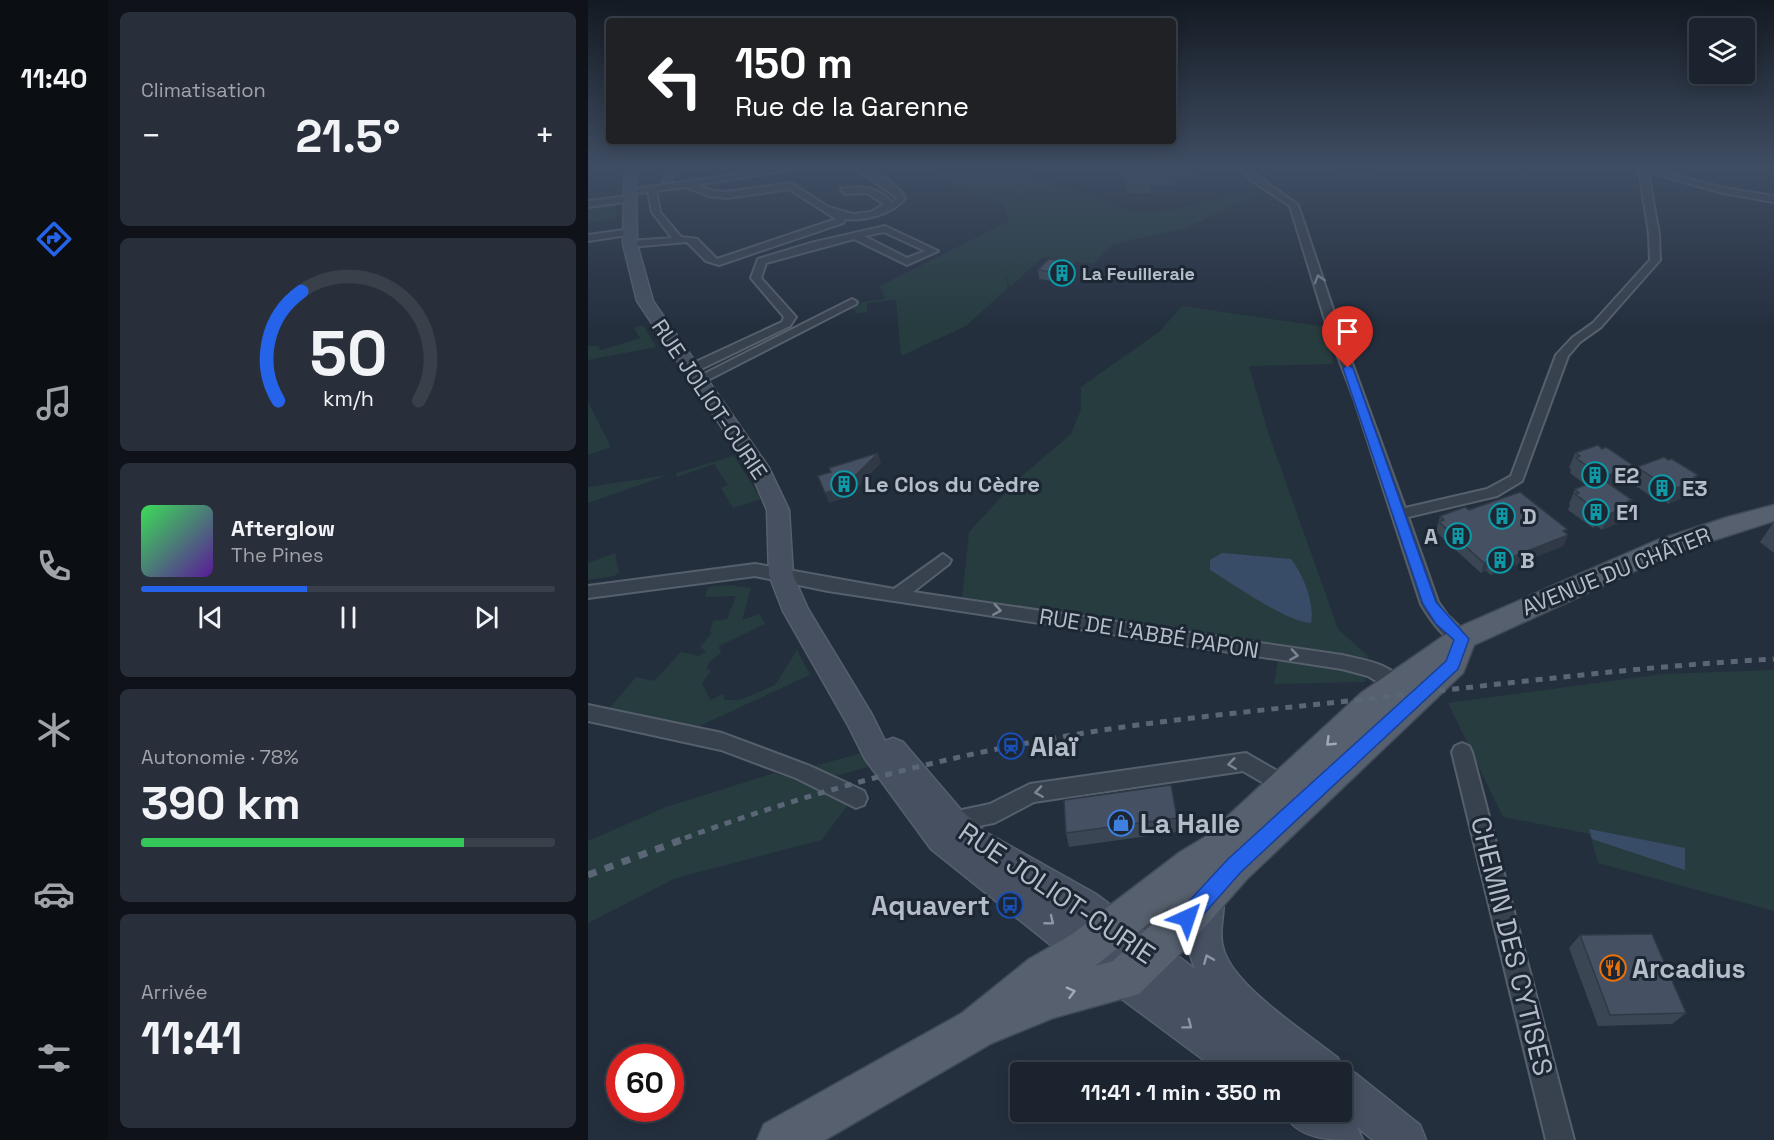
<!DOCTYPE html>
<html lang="fr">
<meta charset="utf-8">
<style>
body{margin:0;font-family:"Space Grotesk",sans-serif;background:#282f3a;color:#f1f3f6;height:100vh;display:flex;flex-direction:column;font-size:22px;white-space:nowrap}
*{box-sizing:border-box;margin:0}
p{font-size:20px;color:#a0a4aa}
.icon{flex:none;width:33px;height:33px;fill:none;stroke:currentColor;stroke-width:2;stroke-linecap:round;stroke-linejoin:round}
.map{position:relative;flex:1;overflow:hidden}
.drawer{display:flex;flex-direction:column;gap:12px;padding:12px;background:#0f1319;width:480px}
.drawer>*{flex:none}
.banner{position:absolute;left:18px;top:18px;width:570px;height:126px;border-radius:6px;box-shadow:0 3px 15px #0003,0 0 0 2px #39404a;background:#202124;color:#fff;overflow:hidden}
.tools{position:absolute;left:1101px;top:18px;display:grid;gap:12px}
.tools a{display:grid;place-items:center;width:66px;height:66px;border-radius:6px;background:#1b232e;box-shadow:0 3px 15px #0003,0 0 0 2px #39404a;font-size:30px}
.speed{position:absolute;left:18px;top:1044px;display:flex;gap:12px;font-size:30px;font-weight:700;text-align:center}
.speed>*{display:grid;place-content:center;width:78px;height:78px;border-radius:50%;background:#1b232e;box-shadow:0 3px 15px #0003,0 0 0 2px #39404a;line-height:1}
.speed .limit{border:9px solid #d22;background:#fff;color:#111}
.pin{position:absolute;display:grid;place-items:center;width:51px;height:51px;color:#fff;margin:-62px -26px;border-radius:50% 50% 50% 0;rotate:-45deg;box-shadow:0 0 6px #0007}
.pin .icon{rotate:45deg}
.me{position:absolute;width:66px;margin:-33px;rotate:42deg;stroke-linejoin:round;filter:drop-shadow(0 0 4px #0008)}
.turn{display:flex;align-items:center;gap:21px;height:126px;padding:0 30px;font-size:27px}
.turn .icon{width:78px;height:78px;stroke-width:2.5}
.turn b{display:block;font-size:42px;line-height:51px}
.big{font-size:45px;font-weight:600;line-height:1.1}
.drawer .widget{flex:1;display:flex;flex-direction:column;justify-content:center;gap:9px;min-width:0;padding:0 21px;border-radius:9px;background:#282f3a}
.drawer .dial{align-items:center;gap:0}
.dial svg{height:156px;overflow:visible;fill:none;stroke:#39404a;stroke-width:7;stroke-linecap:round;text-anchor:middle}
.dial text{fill:#f1f3f6;stroke:none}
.song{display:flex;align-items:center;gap:18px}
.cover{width:72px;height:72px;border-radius:9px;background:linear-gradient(135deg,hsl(130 70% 55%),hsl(270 70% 35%))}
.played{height:6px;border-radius:3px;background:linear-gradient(90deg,#2563eb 40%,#39404a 40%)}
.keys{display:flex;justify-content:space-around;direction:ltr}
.heat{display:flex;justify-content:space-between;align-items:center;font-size:33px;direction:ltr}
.charge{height:9px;border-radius:4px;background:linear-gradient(90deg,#34c759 78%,#39404a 0)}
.trip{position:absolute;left:422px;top:1062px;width:342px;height:60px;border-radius:6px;background:#1b232e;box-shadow:0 3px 15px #0003,0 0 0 2px #39404a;font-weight:600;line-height:60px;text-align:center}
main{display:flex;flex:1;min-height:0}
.dock{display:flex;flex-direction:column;width:108px;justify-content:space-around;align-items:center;background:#0b0e12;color:#a0a4aa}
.dock .icon{width:42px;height:42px}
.dock .current{color:#2563eb}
.dock b{font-size:27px;color:#f1f3f6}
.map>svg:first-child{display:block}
.green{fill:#263c3f}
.water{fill:#394c67}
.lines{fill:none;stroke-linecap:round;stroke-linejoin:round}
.minor-casing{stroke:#565f6c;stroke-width:4}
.secondary-casing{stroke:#565f6c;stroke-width:3}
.primary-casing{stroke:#414a57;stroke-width:3}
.minor{fill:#38414e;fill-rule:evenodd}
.secondary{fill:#465061;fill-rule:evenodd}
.primary{fill:#56606e;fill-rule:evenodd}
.rail-far1{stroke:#5a6575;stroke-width:5;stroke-dasharray:7 7;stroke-linecap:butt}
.rail{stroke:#5a6575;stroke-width:7;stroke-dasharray:9 9;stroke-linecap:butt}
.wall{fill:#3b4654}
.shaded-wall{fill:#303945}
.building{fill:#455162;stroke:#303945;stroke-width:1.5}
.oneway{stroke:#7c8592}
.oneway2{stroke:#a1aab7}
.oneway3{stroke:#8e96a5}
.route{fill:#2563eb;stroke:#184099;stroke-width:1.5}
.labels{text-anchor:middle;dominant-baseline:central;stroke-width:6;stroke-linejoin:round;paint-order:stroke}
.far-poi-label{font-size:18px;font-weight:bold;fill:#b4bcc9;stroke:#1d2633;text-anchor:start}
.street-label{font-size:22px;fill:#b4bcc9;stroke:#1d2633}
.poi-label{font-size:22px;font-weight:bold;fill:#b4bcc9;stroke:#1d2633;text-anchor:start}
.near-poi-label{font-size:27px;font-weight:bold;fill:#b4bcc9;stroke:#1d2633;text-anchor:start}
.near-street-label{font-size:27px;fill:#b4bcc9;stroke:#1d2633}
</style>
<main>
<nav class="dock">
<b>11:40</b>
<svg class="icon current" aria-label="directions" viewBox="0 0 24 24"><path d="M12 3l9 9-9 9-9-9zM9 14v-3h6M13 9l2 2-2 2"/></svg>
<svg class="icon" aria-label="music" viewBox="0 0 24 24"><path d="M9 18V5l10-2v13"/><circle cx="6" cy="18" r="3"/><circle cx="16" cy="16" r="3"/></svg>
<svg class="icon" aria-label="phone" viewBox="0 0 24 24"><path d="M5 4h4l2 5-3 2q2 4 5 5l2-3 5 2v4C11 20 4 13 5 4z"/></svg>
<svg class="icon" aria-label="climate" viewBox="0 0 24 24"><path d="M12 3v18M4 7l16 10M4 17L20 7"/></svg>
<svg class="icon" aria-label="car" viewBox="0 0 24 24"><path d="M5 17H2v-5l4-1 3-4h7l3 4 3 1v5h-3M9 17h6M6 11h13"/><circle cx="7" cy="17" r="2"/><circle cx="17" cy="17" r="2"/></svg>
<svg class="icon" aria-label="filters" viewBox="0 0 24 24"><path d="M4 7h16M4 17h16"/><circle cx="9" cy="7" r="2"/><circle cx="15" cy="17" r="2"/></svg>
</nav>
<section class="drawer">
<div class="widget"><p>Climatisation</p>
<div class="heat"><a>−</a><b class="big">21.5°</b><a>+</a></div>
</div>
<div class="widget dial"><svg viewBox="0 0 100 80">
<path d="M14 69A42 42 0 1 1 86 69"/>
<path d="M14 69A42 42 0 0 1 26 13" stroke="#2563eb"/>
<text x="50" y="56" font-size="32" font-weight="700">50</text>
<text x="50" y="72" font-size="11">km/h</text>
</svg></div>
<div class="widget">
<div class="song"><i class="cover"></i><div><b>Afterglow</b><p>The Pines</p></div></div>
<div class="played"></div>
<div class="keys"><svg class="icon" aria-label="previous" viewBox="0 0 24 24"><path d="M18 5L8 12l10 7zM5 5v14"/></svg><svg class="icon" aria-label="pause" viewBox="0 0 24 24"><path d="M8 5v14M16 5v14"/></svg><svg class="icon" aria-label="next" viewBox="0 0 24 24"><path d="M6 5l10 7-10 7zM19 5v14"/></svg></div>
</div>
<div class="widget"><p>Autonomie · 78%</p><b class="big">390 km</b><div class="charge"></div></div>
<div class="widget"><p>Arrivée</p><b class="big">11:41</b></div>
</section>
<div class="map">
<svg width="1186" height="1140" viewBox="0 0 1186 1140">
<rect width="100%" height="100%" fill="#242f3e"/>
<!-- green -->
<g class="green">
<path d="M333,168h86l129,44 36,-2 87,-20 2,3 -75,35 -74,17 -19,19 -50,-7 -33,30 -6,-16 4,17 -42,38 -65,30 -5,-56 -29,3v9l-12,2v-5l-13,2 15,-8 27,-4 -1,-9 -5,-3 131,-66 -5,-16 -38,-15z"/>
<path d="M754,168h37l-4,12 -34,-2z"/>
<path d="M28,204v15l-28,4v-16z"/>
<path d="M594,306l145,21 6,37 -84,2 18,63 71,200 30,27 -3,26 -91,2 6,-37 -318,-47 7,-68 47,-51 55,-47 10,-25v-22l79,-56z"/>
<path d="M51,326h5l12,21 -68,13v-14h10l3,4 39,-12 -6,-10z"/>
<path d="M0,402l23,45 -23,8z"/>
<path d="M146,456l27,43 -28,9 -12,-20 7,-3 -14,-21 -37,13 -1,-4z"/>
<path d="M80,475l-80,28v-16z"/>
<path d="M27,553l4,19 -5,4 -26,4v-17z"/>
<path d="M141,585l22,3 -9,32 17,-6 6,10 -46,22 2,7 -12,9 -2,6 4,3 -9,12 8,17 13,-6 2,6h15l35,-15 22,-35 13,25 -111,51 -91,-16 28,-33 18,4 27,-29 17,4 8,-4 -6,-5 12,-14 -2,-1 3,-11 14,-2 9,-23 -31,1 3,-10z"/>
<path d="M1186,670v241l-176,-48 -8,-29 -87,-17 -55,-114 215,-29z"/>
<path d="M274,753l10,13 -37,10 -21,-10z"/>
<path d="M186,773l34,10 41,20 -27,37 -146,38 -88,45v-82l78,-34z"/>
</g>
<!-- water -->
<g class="water">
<path d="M634,553l69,6c12,15 24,45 20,64 -23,0 -79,-40 -101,-53v-10z"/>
<path d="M1001,829l96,19v22l-93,-31z"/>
</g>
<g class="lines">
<!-- minor casing -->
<g class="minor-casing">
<g id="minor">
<path d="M81,168h8l-8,14h-6z"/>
<path d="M194,168h18l-104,17 17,6 14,1 64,-9 37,24 25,7 18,-2 13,-8 -17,-11 -23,1 -3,-5c20,-4 38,-2 51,14l5,-5 -42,-30c14,-1 45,17 50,30 -12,16 -39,23 -60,21l-2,4 -124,42 -13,-4 -19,-19 -57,5 -5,-3 5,-3 42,-3 -20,-26 -4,-20 -21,2v-4zM97,187l24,9 18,2 62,-9 47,30 -119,40 -20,-20 -16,-2 -21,-25 -4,-21z"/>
<path d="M654,168h8l7,8 41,29 43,128 64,175 82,-19 24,-13 45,-121 16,-17 21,-15 57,-63 -1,-26 -10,-64 -3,-2h12l76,20 50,8v6l-51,-9 -75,-21 11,62 1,26 -59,67 -21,15 -12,14 -46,125 -25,15 -89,21 30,85 9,13 24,23 -3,5c-19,6 -38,-24 -47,-39l-67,-206 -25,-65 -39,-127 -39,-26z"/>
<path d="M42,196l3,1v4l-45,6v-6z"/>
<path d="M297,226l53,25 -31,14 -53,-26 -88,24 -5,15 35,39 -6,9 -95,46h-8v-6l95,-44 2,-5 -33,-39 7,-19 53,-16zM296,232l41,19 -18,7 -43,-22z"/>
<path d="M43,229l5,3 -2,2 -46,7v-6z"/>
<path d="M264,299l5,3 -1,2 -154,79h-8l-2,-3z"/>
<path d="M355,554l8,6 -2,4 -36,28 429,63c20,5 51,8 61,29l-2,5 -7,3 -26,-16 -26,-7 -514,-78 -73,-15 -167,22v-12l167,-22 139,25z"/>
<path d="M0,705l134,28 88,33 54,25 3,7 -3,7 -8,3 -60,-30 -75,-28 -133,-29z"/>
<path d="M874,743l7,3 3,6 102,388h-28l-94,-388 3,-6z"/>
<path d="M658,753l45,26 4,7 -4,7 -7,2 -41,-24 -209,31 -40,21 -43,8 -8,-3 -3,-7 3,-7 47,-10 40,-20z"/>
</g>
</g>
<!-- secondary casing -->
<g class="secondary-casing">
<path id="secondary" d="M42,168h12l-6,10 1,66 16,57 116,167 20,42 4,65 15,34 63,104 14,28 8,-3 10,4 59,69 25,22 109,61 99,75c-12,-29 -10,-52 2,-81l12,-5 12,5c8,20 -5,41 3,63 12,37 83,82 114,107l4,9 13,6 65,52 6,15h-53l-16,-13 6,13c-32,0 -67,0 -79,-28h53l13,9 -11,-9 2,-40h-121l-148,-110 -141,-113 -66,-90 -16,-32 -66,-116 -14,-36 -2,-65 -18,-42 -112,-167 -14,-57 1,-66z"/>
</g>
<!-- primary casing -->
<g class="primary-casing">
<path id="primary" d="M1186,505v16l-100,32 -200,92 -11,28 -216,206 -60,68 -48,47 -86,24 -61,25 -167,97h-68l7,-16 198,-111 67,-54 42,-24 109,-83 25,-15 156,-144 91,-63 203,-89 73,-24zM586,903l-61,58 -18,5 4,-3z"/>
</g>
<!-- minor -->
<use href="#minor" class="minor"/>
<!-- secondary -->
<use href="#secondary" class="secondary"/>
<!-- primary -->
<use href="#primary" class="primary"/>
<!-- rail-far1 -->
<path class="rail-far1" d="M97,838c120,-44 244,-78 370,-100 112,-20 225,-29 337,-42 127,-14 254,-30 382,-37"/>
<!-- rail -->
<path class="rail" d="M0,875l101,-38"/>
</g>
<!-- wall -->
<g class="wall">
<path d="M526,168h81v10h-20v8l-24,-1 -1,8h-20l-3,-2 -1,-12 -7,-1 -1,-8h-4z"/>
<path d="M450,270l36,1 -12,11 -23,-3z"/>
<path d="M987,453l52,28 -14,5 19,14 -2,3 3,2 -8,15 -23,10 -5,-4 -4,2 -25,-18 2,-5 -1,-1 6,-15 11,-4 -16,-12 1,-4 -2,-1z"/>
<path d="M1080,460l30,15 -2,3 3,2 -9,15 -22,9 -4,-4 -5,2 -29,-20 7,-15z"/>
<path d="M852,516l127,13 -2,4 3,2 -5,11 -72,29 -5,-4 -5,2 -45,-41z"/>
<path d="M1185,523h1v30l-14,-11z"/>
<path d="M589,818v14l-108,15 -3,-14z"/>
<path d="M992,935l106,78 -14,11 -74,2 -29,-78z"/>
</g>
<!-- shaded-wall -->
<g class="shaded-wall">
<path d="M563,171v14l-1,8v-14z"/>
<path d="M485,262l1,9 -12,11 -1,-9z"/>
<path d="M290,453l3,10 -33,34 -19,6 -4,-10z"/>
<path d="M1046,466l-7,15 -30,11 6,-15z"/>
<path d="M1110,475l-4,7 5,-2 -9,15 -22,9 8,-16z"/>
<path d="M1084,485l-8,15 -5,2 8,-15z"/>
<path d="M1044,500l-4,7 5,-2 -8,15 -23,10 7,-16 19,-13z"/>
<path d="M1017,511l-8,15 -4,2 7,-15z"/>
<path d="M979,529l-3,8 4,-2 -5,11 -72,29 3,-11z"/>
<path d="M902,560l-4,11 -5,2 3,-10z"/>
</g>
<!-- building -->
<g class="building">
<path d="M538,168h49l-1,4 -23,-1 -1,8h-20l-4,-2z"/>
<path d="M461,259l24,3 -12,11 -23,-3z"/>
<path d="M1010,445l4,4 4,-2 28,19 -31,11 -27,-19 4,-2 -5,-3z"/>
<path d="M290,453l-34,34 -19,6 -7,-17 13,-4 -2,-4z"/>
<path d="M1076,457l4,3 4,-1 26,16 -4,2 5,3 -23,8 -4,-3 -5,2 -30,-20z"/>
<path d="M1014,479l30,21 -4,1 5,4 -24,9 -4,-3 -5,2 -25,-19 4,-1 -4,-4z"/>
<path d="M932,492l47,37 -4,2 5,4 -74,29 -4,-4 -6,3 -45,-41 5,-2 -4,-4 25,-9 4,3z"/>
<path d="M583,785l6,33 -111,15 -2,-33z"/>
<path d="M1064,934l34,79 -76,2 -30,-80z"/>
</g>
<!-- one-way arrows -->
<defs><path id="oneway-chevron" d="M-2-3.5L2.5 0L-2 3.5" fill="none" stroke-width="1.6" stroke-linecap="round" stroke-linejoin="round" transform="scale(1.5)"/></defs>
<g class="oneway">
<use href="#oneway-chevron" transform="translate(731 279) rotate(-107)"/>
<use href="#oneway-chevron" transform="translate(409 610) rotate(9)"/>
<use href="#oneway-chevron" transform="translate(706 655) rotate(9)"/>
<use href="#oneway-chevron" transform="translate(644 764) rotate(172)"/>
<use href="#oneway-chevron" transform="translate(451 792) rotate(171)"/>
</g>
<g class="oneway2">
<use href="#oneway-chevron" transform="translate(742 742) rotate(136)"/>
<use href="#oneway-chevron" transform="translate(483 992) rotate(-15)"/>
</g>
<g class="oneway3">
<use href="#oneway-chevron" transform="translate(462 921) rotate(39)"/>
<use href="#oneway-chevron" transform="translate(620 959) rotate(-112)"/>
<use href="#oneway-chevron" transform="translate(600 1025) rotate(37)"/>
</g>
<!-- sky -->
<linearGradient id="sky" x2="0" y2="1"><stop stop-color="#141a22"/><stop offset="0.51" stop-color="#3f4d63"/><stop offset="1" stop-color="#3f4d63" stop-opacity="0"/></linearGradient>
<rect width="1186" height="327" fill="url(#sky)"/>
<!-- route -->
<path class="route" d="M760,365l5,3 83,234 33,37 -11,30 -217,203 -47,53 -7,3 -7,-3 -3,-7 3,-7 48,-52 218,-198 8,-21 -18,-16 -13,-20 -80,-236z"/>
<!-- icons -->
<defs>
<g id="building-ring" transform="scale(1.35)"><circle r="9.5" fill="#1d2633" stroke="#0f9aa8" stroke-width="1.5"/><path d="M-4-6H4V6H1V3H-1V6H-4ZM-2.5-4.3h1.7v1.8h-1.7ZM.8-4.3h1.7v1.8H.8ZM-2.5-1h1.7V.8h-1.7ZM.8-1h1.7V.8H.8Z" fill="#0f9aa8"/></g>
<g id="station-ring" transform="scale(1.35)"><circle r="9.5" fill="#1d2633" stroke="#1a4fb4" stroke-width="1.5"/><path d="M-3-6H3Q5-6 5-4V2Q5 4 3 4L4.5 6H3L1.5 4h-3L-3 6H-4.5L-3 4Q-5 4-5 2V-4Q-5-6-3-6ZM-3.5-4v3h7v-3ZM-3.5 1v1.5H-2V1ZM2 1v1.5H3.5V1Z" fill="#1a4fb4"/></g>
<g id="shop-ring" transform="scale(1.35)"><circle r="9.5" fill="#1d2633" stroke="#3f7fe0" stroke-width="1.5"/><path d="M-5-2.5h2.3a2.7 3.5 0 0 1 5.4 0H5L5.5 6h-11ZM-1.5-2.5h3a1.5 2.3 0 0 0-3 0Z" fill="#3f7fe0"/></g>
<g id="bus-ring" transform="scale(1.35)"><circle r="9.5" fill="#1d2633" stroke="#1a4fb4" stroke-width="1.5"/><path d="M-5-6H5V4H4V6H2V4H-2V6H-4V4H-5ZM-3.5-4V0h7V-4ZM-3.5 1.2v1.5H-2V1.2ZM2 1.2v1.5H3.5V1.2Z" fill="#1a4fb4"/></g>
<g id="restaurant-ring" transform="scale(1.35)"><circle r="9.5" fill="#1d2633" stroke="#e8710a" stroke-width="1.5"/><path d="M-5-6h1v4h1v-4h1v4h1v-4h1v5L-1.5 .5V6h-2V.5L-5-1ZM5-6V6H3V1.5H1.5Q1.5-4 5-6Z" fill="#e8710a"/></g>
</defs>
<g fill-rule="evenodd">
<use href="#building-ring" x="474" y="273"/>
<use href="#building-ring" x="1007" y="475"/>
<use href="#building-ring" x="256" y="484"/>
<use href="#building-ring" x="1074" y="488"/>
<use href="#building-ring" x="1008" y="512"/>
<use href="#building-ring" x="914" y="516"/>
<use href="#building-ring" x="870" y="536"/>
<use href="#building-ring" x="912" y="560"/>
<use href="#station-ring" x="423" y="746"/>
<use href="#shop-ring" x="533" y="823"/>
<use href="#bus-ring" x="422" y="905"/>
<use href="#restaurant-ring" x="1025" y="968"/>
</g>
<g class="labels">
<!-- far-poi labels -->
<g class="far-poi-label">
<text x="494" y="273">La Feuilleraie</text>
</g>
<!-- street labels -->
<g class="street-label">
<text transform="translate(122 399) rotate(56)">RUE JOLIOT-CURIE</text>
<text transform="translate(1028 571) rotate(-22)">AVENUE DU CHÂTER</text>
<text transform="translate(561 633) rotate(9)">RUE DE L'ABBÉ PAPON</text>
</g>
<!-- poi labels -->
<g class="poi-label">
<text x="1026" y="475">E2</text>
<text x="276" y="484">Le Clos du Cèdre</text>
<text x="1094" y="488">E3</text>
<text x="1028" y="512">E1</text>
<text x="934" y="516">D</text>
<text x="850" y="536" text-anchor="end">A</text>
<text x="932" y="560">B</text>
</g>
<!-- near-poi labels -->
<g class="near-poi-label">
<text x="442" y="746">Alaï</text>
<text x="552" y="823">La Halle</text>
<text x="402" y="905" text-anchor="end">Aquavert</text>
<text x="1044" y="968">Arcadius</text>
</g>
<!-- near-street labels -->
<g class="near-street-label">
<text transform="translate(469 893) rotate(34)">RUE JOLIOT-CURIE</text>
<text transform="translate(924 946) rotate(76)">CHEMIN DES CYTISES</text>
</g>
</g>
</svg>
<div class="tools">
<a><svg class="icon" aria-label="layers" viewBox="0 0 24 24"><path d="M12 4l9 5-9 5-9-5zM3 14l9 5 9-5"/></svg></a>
</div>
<div class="speed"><div class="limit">60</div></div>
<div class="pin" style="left:760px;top:368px;background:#d93025"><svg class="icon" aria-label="arrive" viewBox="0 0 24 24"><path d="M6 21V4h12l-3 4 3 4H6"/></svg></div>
<svg class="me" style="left:599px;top:918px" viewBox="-20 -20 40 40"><path d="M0-17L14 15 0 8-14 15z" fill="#2563eb" stroke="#fff" stroke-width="4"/></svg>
<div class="trip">11:41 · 1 min · 350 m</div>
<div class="banner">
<div class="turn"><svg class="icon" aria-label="left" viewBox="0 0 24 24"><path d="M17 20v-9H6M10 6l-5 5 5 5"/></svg><div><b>150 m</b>Rue de la Garenne</div></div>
</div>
</div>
</main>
